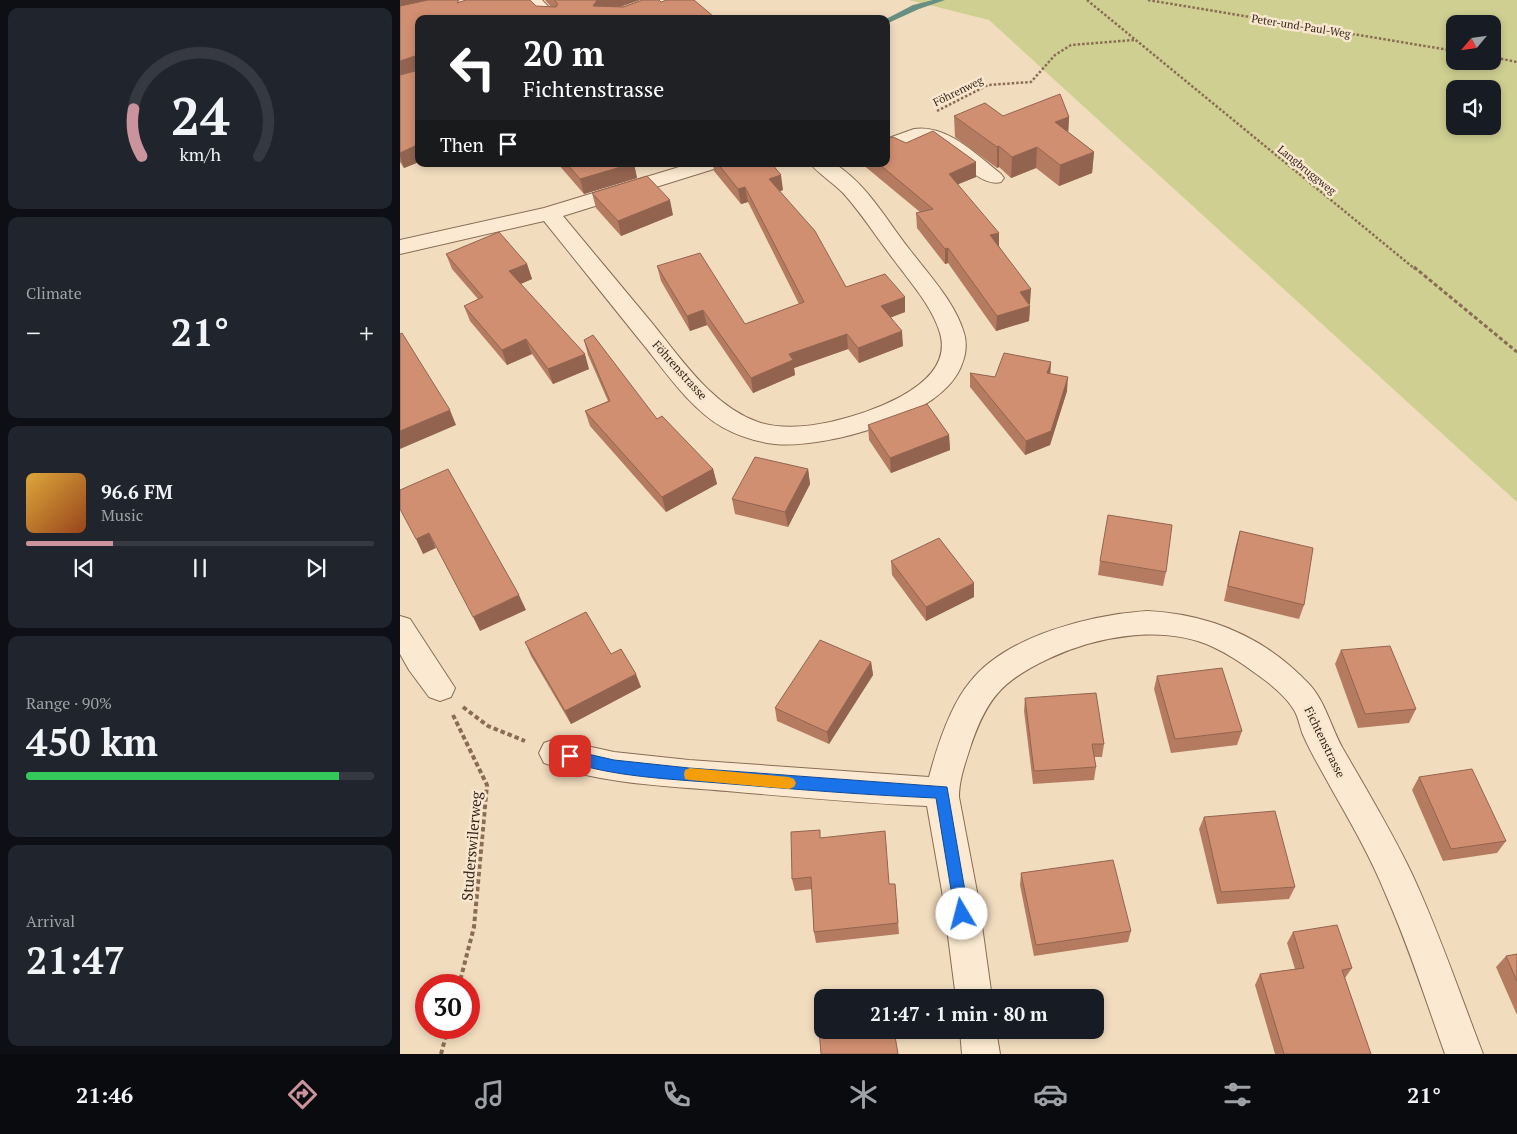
<!DOCTYPE html>
<meta charset="utf-8">
<style>
body{margin:0;font-family:"PT Serif",serif;background:#20242c;color:#f1f3f6;height:100vh;display:flex;flex-direction:column;font-size:19px;white-space:nowrap}
*{box-sizing:border-box;margin:0}
p{font-size:16px;color:#9ea1a6}
.icon{flex:none;width:28px;height:28px;fill:none;stroke:currentColor;stroke-width:2;stroke-linecap:round;stroke-linejoin:round}
.map{position:relative;flex:1;overflow:hidden}
.panel{display:flex;flex-direction:column;gap:8px;padding:8px;background:#0d0f14;width:400px}
.panel>*{flex:none}
.top-card{position:absolute;left:15px;top:15px;width:475px;height:152px;border-radius:10px;box-shadow:0 2px 8px #0003;background:#202124;color:#fff;overflow:hidden}
.needle{width:32px;rotate:241deg}
.controls{position:absolute;left:1046px;top:15px;display:grid;gap:10px}
.controls a{display:grid;place-items:center;width:55px;height:55px;border-radius:10px;background:#171b24;box-shadow:0 2px 8px #0003;font-size:25px}
.speed{position:absolute;left:15px;top:974px;display:flex;gap:10px;font-size:25px;font-weight:700;text-align:center}
.speed>*{display:grid;place-content:center;width:65px;height:65px;border-radius:50%;background:#171b24;box-shadow:0 2px 8px #0003;line-height:1}
.speed .limit{border:8px solid #d22;background:#fff;color:#111}
.pin{position:absolute;display:grid;place-items:center;width:42px;height:42px;color:#fff;margin:-21px;border-radius:10px;box-shadow:0 2px 8px #0006}
.me{position:absolute;width:55px;margin:-28px;rotate:352deg;stroke-linejoin:round;filter:drop-shadow(0 0 4px #0008)}
.turn{display:flex;align-items:center;gap:18px;height:105px;padding:0 25px;font-size:22px}
.turn .icon{width:65px;height:65px;stroke-width:2.5}
.turn b{display:block;font-size:35px;line-height:42px}
.then{display:flex;align-items:center;height:48px;padding:0 25px;background:#0003;gap:10px;font-size:19px}
.big{font-size:38px;font-weight:800;line-height:1.1}
.panel .tile{flex:1;display:flex;flex-direction:column;justify-content:center;gap:8px;min-width:0;padding:0 18px;border-radius:10px;background:#20242c}
.panel .dial{align-items:center;gap:0}
.dial svg{height:130px;overflow:visible;fill:none;stroke:#363941;stroke-width:7;stroke-linecap:round;text-anchor:middle}
.dial text{fill:#f1f3f6;stroke:none}
.song{display:flex;align-items:center;gap:15px}
.cover{width:60px;height:60px;border-radius:8px;background:linear-gradient(135deg,hsl(40 70% 55%),hsl(20 70% 35%))}
.played{height:5px;border-radius:2px;background:linear-gradient(90deg,#cb949c 25%,#363941 25%)}
.keys{display:flex;justify-content:space-around;direction:ltr}
.heat{display:flex;justify-content:space-between;align-items:center;font-size:28px;direction:ltr}
.charge{height:8px;border-radius:4px;background:linear-gradient(90deg,#34c759 90%,#363941 0)}
.trip{position:absolute;left:414px;top:989px;width:290px;height:50px;border-radius:10px;background:#171b24;box-shadow:0 2px 8px #0003;font-weight:800;line-height:50px;text-align:center}
.menu{display:flex;height:80px;justify-content:space-around;align-items:center;background:#090b0e;color:#9ea1a6}
.menu .icon{width:35px;height:35px}
.menu .current{color:#cb949c}
.menu b{font-size:22px;color:#f1f3f6}
main{display:flex;flex:1;min-height:0}
.map>svg:first-child{display:block}
.green{fill:#cecf91;fill-rule:evenodd}
.lines{fill:none;stroke-linecap:round;stroke-linejoin:round}
.stream{fill:#689082;fill-rule:evenodd}
.minor-casing{stroke:#8a6c55;stroke-width:2}
.path-far2{stroke:#8a6c55;stroke-width:2.5;stroke-dasharray:2.5 2;stroke-linecap:butt}
.path-far1{stroke:#8a6c55;stroke-width:3;stroke-dasharray:4 2.5;stroke-linecap:butt}
.path{stroke:#8a6c55;stroke-width:4;stroke-dasharray:4.5 3;stroke-linecap:butt}
.minor{fill:#fbead1;fill-rule:evenodd}
.wall{fill:#b47b61}
.shaded-wall{fill:#92644f}
.building{fill:#d18f71;stroke:#92644f}
.route{fill:#1a73e8;stroke:#114b97}
.slow{fill:#f59e0b}
.labels{text-anchor:middle;dominant-baseline:central;stroke-width:5;stroke-linejoin:round;paint-order:stroke}
.far-street-label{font-size:11px;fill:#38261b;stroke:#f8e7ce}
.street-label{font-size:12px;fill:#38261b;stroke:#f8e7ce}
.near-street-label{font-size:15px;fill:#38261b;stroke:#f8e7ce}
</style>
<main>
<section class="panel">
<div class="tile dial"><svg viewBox="0 0 100 80">
<path d="M14 69A42 42 0 1 1 86 69"/>
<path d="M14 69A42 42 0 0 1 9 40" stroke="#cb949c"/>
<text x="50" y="56" font-size="32" font-weight="700">24</text>
<text x="50" y="72" font-size="11">km/h</text>
</svg></div>
<div class="tile"><p>Climate</p>
<div class="heat"><a>−</a><b class="big">21°</b><a>+</a></div>
</div>
<div class="tile">
<div class="song"><i class="cover"></i><div><b>96.6 FM</b><p>Music</p></div></div>
<div class="played"></div>
<div class="keys"><svg class="icon" aria-label="previous" viewBox="0 0 24 24"><path d="M18 5L8 12l10 7zM5 5v14"/></svg><svg class="icon" aria-label="pause" viewBox="0 0 24 24"><path d="M8 5v14M16 5v14"/></svg><svg class="icon" aria-label="next" viewBox="0 0 24 24"><path d="M6 5l10 7-10 7zM19 5v14"/></svg></div>
</div>
<div class="tile"><p>Range · 90%</p><b class="big">450 km</b><div class="charge"></div></div>
<div class="tile"><p>Arrival</p><b class="big">21:47</b></div>
</section>
<div class="map">
<svg width="1117" height="1054" viewBox="0 0 1117 1054">
<rect width="100%" height="100%" fill="#f1dcbe"/>
<!-- green -->
<path class="green" d="M509,0h608v502l-528,-482zM1055,24h37v37h-37zM1055,89h37v37h-37z"/>
<g class="lines">
<!-- stream -->
<path class="stream" d="M533,0h12l-26,9 -33,15v-5l27,-14z"/>
<!-- minor casing -->
<g class="minor-casing">
<g id="minor">
<path d="M123,0h19l18,19h-19z"/>
<path d="M246,0h26l-3,4 -44,15h-27l3,-4z"/>
<path d="M514,129c33,-5 63,26 87,45l3,4 -3,4c-27,7 -52,-43 -83,-42 -11,1 -21,10 -32,13v-14z"/>
<path d="M289,164h31l-3,4 -154,48c28,34 56,67 84,101 32,38 63,88 111,105 40,14 106,-6 142,-25 24,-13 49,-33 40,-64 -8,-27 -30,-51 -46,-73 -17,-22 -32,-46 -50,-66 -9,-10 -28,-22 -33,-30h24c32,20 52,57 75,86 19,25 45,52 54,83 3,10 2,21 -2,31 -18,53 -137,85 -187,80 -18,-2 -37,-8 -53,-17 -35,-21 -58,-58 -84,-89 -31,-39 -63,-78 -94,-117l-144,33v-14l144,-32z"/>
<path d="M747,611c63,3 119,27 162,73 16,17 22,43 33,63 24,42 49,83 70,127 27,58 48,120 71,180h-38c-19,-53 -36,-107 -59,-159 -15,-37 -35,-72 -55,-107 -9,-17 -19,-33 -27,-51 -4,-8 -5,-19 -10,-27 -8,-14 -26,-28 -39,-37 -13,-10 -27,-19 -42,-26 -50,-23 -116,-11 -165,12 -47,22 -62,41 -78,89 -5,16 -11,32 -11,49l19,100 14,101h-36l-13,-101 -16,-91c-67,-3 -133,-9 -200,-15 -61,-5 -126,-7 -183,-28l-5,-10 5,-10 11,-4 59,13 75,8 240,17c8,-30 21,-71 41,-95 37,-47 121,-67 177,-71z"/>
<path d="M0,616l10,3 45,69 -4,9 -11,4 -11,-4 -20,-27 -9,-16z"/>
<path d="M560,1030h36l4,24h-38z"/>
</g>
</g>
<!-- path-far2 -->
<g class="path-far2">
<path d="M687,0l328,269"/>
<path d="M748,0l307,51"/>
<path d="M1092,57l25,5"/>
<path d="M537,111l51,-26 43,-3 24,-27 16,-10 63,-5"/>
</g>
<!-- path-far1 -->
<path class="path-far1" d="M1014,267l103,85"/>
<!-- path -->
<g class="path">
<path d="M63,707l25,19 37,15"/>
<path d="M53,715l34,70 -13,142 -15,58"/>
<path d="M41,1054l7,-26"/>
</g>
<!-- minor -->
<use href="#minor" class="minor"/>
</g>
<!-- wall -->
<g class="wall">
<path d="M0,0l151,7 -6,-7h95l-20,7 41,-5 52,14 1,3h-295v143l-15,6 -4,-6z"/>
<path d="M554,116l115,1 -1,15 26,20 -2,21 -33,13 -23,-18 -25,10 -12,-11 -2,1 -42,-31z"/>
<path d="M506,143l70,19v15l-18,7 41,62 31,58h-1l1,2 -1,15 -33,10 -48,-68 -3,1 -28,-36 -1,-15 4,-1 -58,-48h24z"/>
<path d="M158,164h76l3,14 -53,16z"/>
<path d="M313,164h59l11,26 -3,1 66,96 59,25 -14,5 12,29 -44,17 -11,-14 -54,19 1,7 -42,18 -46,-68 -17,6 -29,-50 -4,-15 88,58 54,-20 -51,-102 -7,2 -27,-33z"/>
<path d="M192,193l81,22 -52,21 -25,-28z"/>
<path d="M46,254l81,10 5,15 -12,5 69,85 -36,15 -21,-30 -25,11 -37,-44 -6,-15 14,-7 -26,-30z"/>
<path d="M184,340l73,79 56,50 4,15 -51,28 -76,-86 -5,-15 23,-10 -20,-46z"/>
<path d="M651,362l-1,12 17,17 -17,54 -25,10 -55,-68v-14l25,4z"/>
<path d="M468,425l81,10 1,15 -59,23 -22,-33z"/>
<path d="M408,469l2,15 -22,43 -53,-13 -3,-15z"/>
<path d="M840,531l64,74 -5,14 -75,-18 12,-56z"/>
<path d="M491,561l83,36 -48,24 -34,-46z"/>
<path d="M700,561l66,11 -3,14 -65,-11z"/>
<path d="M125,642l86,12 30,33 -70,37 -40,-68z"/>
<path d="M941,650l75,59 -7,14 -51,5 -23,-64z"/>
<path d="M471,662l2,13 -44,69 -52,-23 -2,-13z"/>
<path d="M757,676l85,55 -5,14 -66,8 -17,-64z"/>
<path d="M625,698l79,46 -2,13h-8l2,10 -2,13 -61,4 -9,-73z"/>
<path d="M1019,777l87,64 -9,12 -54,8 -31,-71z"/>
<path d="M804,817l91,70 -6,12 -72,5 -18,-75z"/>
<path d="M422,838l67,46h6l4,50 -83,9 -2,-11 -2,-43 -17,2 -3,-12z"/>
<path d="M621,873l110,58 -3,11 -94,14 -14,-71z"/>
<path d="M893,932l59,36 -7,10 26,76h-96l-20,-69 5,-11 35,-5 -8,-26z"/>
<path d="M1117,954v61l-21,-48 10,-11z"/>
</g>
<!-- shaded-wall -->
<g class="shaded-wall">
<path d="M0,0h33l-33,8z"/>
<path d="M197,0h43l-40,13 -7,-7z"/>
<path d="M15,56l4,15 -19,5v-15z"/>
<path d="M669,117l-1,20 -13,-15z"/>
<path d="M19,144v18l-15,6 -4,-11v-4z"/>
<path d="M599,146v21l-2,1v-21z"/>
<path d="M637,147l-1,21 -25,10 1,-21z"/>
<path d="M694,152l-2,21 -33,13 1,-21z"/>
<path d="M576,162v15l-27,11v-14z"/>
<path d="M231,164h3l3,14 -53,16 -4,-15z"/>
<path d="M381,175l2,15 -12,4 -2,-15z"/>
<path d="M345,187l3,15 -7,2 -3,-15z"/>
<path d="M270,200l3,15 -52,21 -3,-15z"/>
<path d="M599,233v15l-9,-13z"/>
<path d="M548,248v15l-3,1v-15z"/>
<path d="M127,264l5,15 -18,8 -5,-16z"/>
<path d="M631,289l-1,15 -11,3 1,-15z"/>
<path d="M505,297v15l-23,9 -1,-15z"/>
<path d="M630,306l-1,15 -33,10 1,-15z"/>
<path d="M303,310l4,15 -17,6 -3,-15z"/>
<path d="M502,331l1,15 -44,17 -1,-15z"/>
<path d="M447,334l1,15 -54,19 1,7 -42,18 -2,-15 38,-24z"/>
<path d="M126,339l6,15 -25,11 -5,-15z"/>
<path d="M185,354l4,15 -36,15 -5,-15z"/>
<path d="M651,362l-1,14 -3,-3z"/>
<path d="M668,377l-1,14 -17,54 -25,10 1,-14z"/>
<path d="M50,410l6,15 -56,24v-18z"/>
<path d="M549,435l1,15 -59,23 -1,-15z"/>
<path d="M313,469l4,15 -51,28 -4,-15z"/>
<path d="M408,469l2,15 -22,43 -3,-15z"/>
<path d="M29,533l7,15 -13,6 -7,-15z"/>
<path d="M574,583v14l-48,24v-14z"/>
<path d="M119,595l7,15 -46,21 -7,-14z"/>
<path d="M471,662l2,13 -44,69 -2,-12z"/>
<path d="M236,674l5,13 -70,37 -6,-13z"/>
</g>
<!-- building -->
<g class="building">
<path d="M28,0h31l-2,3 9,-3h64l6,6 20,1 2,-3 -4,-4h43l-4,6 30,1 20,-7h16l2,2 6,-2h27l19,16 -7,3h-287v125l-19,9v-78l15,-4v-15l-15,5v-55z"/>
<path d="M660,94l9,23 -14,5 39,30 -34,13 -23,-18 -25,10 -13,-11 -2,1 -43,-31 31,-13 18,13z"/>
<path d="M533,131l43,31 -27,12 50,59 -9,2 41,54 -11,3 10,14 -33,10 -49,-68 -3,1 -29,-36 17,-4 -54,-45h7v-25l7,-2 13,6z"/>
<path d="M167,164h64l-51,15z"/>
<path d="M318,164h54l9,11 -12,4 46,52 31,56 39,-13 20,23 -24,9 21,25 -44,17 -11,-14 -58,20 4,6 -42,18 -48,-68 -16,6 -30,-50 43,-13 45,71 59,-22 -59,-115 -7,2z"/>
<path d="M247,176l23,24 -52,21 -26,-28z"/>
<path d="M99,232l28,32 -18,7 76,83 -37,15 -22,-30 -24,11 -38,-44 19,-9 -37,-43z"/>
<path d="M2,333l48,77 -50,21v-97z"/>
<path d="M193,335l64,84 5,-3 51,53 -51,28 -77,-86 25,-10 -26,-61z"/>
<path d="M604,353l47,9 -4,11 21,4 -17,54 -25,10 -56,-68 25,4z"/>
<path d="M527,404l22,31 -59,23 -22,-33z"/>
<path d="M355,457l53,12 -23,43 -53,-13z"/>
<path d="M48,469l71,126 -46,22 -44,-84 -13,6 -16,-30v-19z"/>
<path d="M708,515l64,10 -6,47 -66,-11z"/>
<path d="M840,531l73,17 -9,57 -76,-19z"/>
<path d="M539,538l35,45 -48,24 -35,-46z"/>
<path d="M186,612l25,42 10,-5 15,25 -71,37 -40,-69z"/>
<path d="M420,640l51,22 -44,70 -52,-24z"/>
<path d="M990,646l26,63 -51,5 -24,-64z"/>
<path d="M822,668l20,63 -67,8 -18,-63z"/>
<path d="M696,693l8,51h-12l4,23 -62,4 -9,-73z"/>
<path d="M1072,769l34,72 -55,8 -32,-72z"/>
<path d="M875,811l20,76 -74,5 -17,-75z"/>
<path d="M420,830v8l65,-7 4,53h6l3,39 -84,9 -3,-55 -19,2 -1,-47z"/>
<path d="M713,860l18,71 -95,14 -15,-72z"/>
<path d="M937,925l15,43 -10,2 29,84h-87l-24,-80 44,-6 -11,-36z"/>
<path d="M1117,954v27l-11,-25z"/>
<path d="M422,1028v2h72l4,24h-77l-2,-25z"/>
</g>
<!-- route -->
<path class="route" d="M170,750l44,10 75,8 258,19 22,127 -2,5 -5,2 -5,-2 -2,-5 -19,-116c-72,-3 -144,-9 -217,-15 -48,-4 -108,-6 -154,-23l-2,-4 2,-4z"/>
<!-- slow -->
<path class="slow" d="M290,768l99,9 5,2 2,4 -2,4 -5,2 -99,-9 -5,-1 -1,-5 1,-4z"/>
<g class="labels">
<!-- far-street labels -->
<g class="far-street-label">
<text transform="translate(901 26) rotate(9)">Peter-und-Paul-Weg</text>
<text transform="translate(558 91) rotate(-26)">Föhrenweg</text>
<text transform="translate(907 170) rotate(39)">Langbruggweg</text>
</g>
<!-- street labels -->
<g class="street-label">
<text transform="translate(280 370) rotate(48)">Föhrenstrasse</text>
<text transform="translate(925 742) rotate(64)">Fichtenstrasse</text>
</g>
<!-- near-street labels -->
<g class="near-street-label">
<text transform="translate(71 846) rotate(-85)">Studerswilerweg</text>
</g>
</g>
</svg>
<div class="controls">
<a><svg class="needle" viewBox="-14 -14 28 28"><path d="M0-13l5 13h-10z" fill="#e53935"/><path d="M0 13l5-13h-10z" fill="#9ea1a6"/></svg></a>
<a><svg class="icon" aria-label="sound" viewBox="0 0 24 24"><path d="M4 9h4l5-4v14l-5-4H4zM17 9q2 3 0 6"/></svg></a>
</div>
<div class="speed"><div class="limit">30</div></div>
<div class="pin" style="left:170px;top:756px;background:#d93025"><svg class="icon" aria-label="arrive" viewBox="0 0 24 24"><path d="M6 21V4h12l-3 4 3 4H6"/></svg></div>
<svg class="me" style="left:562px;top:914px" viewBox="-20 -20 40 40"><circle r="19" fill="#fff"/><path d="M0-13L10 11 0 6-10 11z" fill="#1a73e8"/></svg>
<div class="trip">21:47 · 1 min · 80 m</div>
<div class="top-card">
<div class="turn"><svg class="icon" aria-label="left" viewBox="0 0 24 24"><path d="M17 20v-9H6M10 6l-5 5 5 5"/></svg><div><b>20 m</b>Fichtenstrasse</div></div>
<div class="then">Then<svg class="icon" aria-label="arrive" viewBox="0 0 24 24"><path d="M6 21V4h12l-3 4 3 4H6"/></svg></div>
</div>
</div>
</main>
<nav class="menu">
<b>21:46</b>
<svg class="icon current" aria-label="directions" viewBox="0 0 24 24"><path d="M12 3l9 9-9 9-9-9zM9 14v-3h6M13 9l2 2-2 2"/></svg>
<svg class="icon" aria-label="music" viewBox="0 0 24 24"><path d="M9 18V5l10-2v13"/><circle cx="6" cy="18" r="3"/><circle cx="16" cy="16" r="3"/></svg>
<svg class="icon" aria-label="phone" viewBox="0 0 24 24"><path d="M5 4h4l2 5-3 2q2 4 5 5l2-3 5 2v4C11 20 4 13 5 4z"/></svg>
<svg class="icon" aria-label="climate" viewBox="0 0 24 24"><path d="M12 3v18M4 7l16 10M4 17L20 7"/></svg>
<svg class="icon" aria-label="car" viewBox="0 0 24 24"><path d="M5 17H2v-5l4-1 3-4h7l3 4 3 1v5h-3M9 17h6M6 11h13"/><circle cx="7" cy="17" r="2"/><circle cx="17" cy="17" r="2"/></svg>
<svg class="icon" aria-label="filters" viewBox="0 0 24 24"><path d="M4 7h16M4 17h16"/><circle cx="9" cy="7" r="2"/><circle cx="15" cy="17" r="2"/></svg>
<b>21°</b>
</nav>
